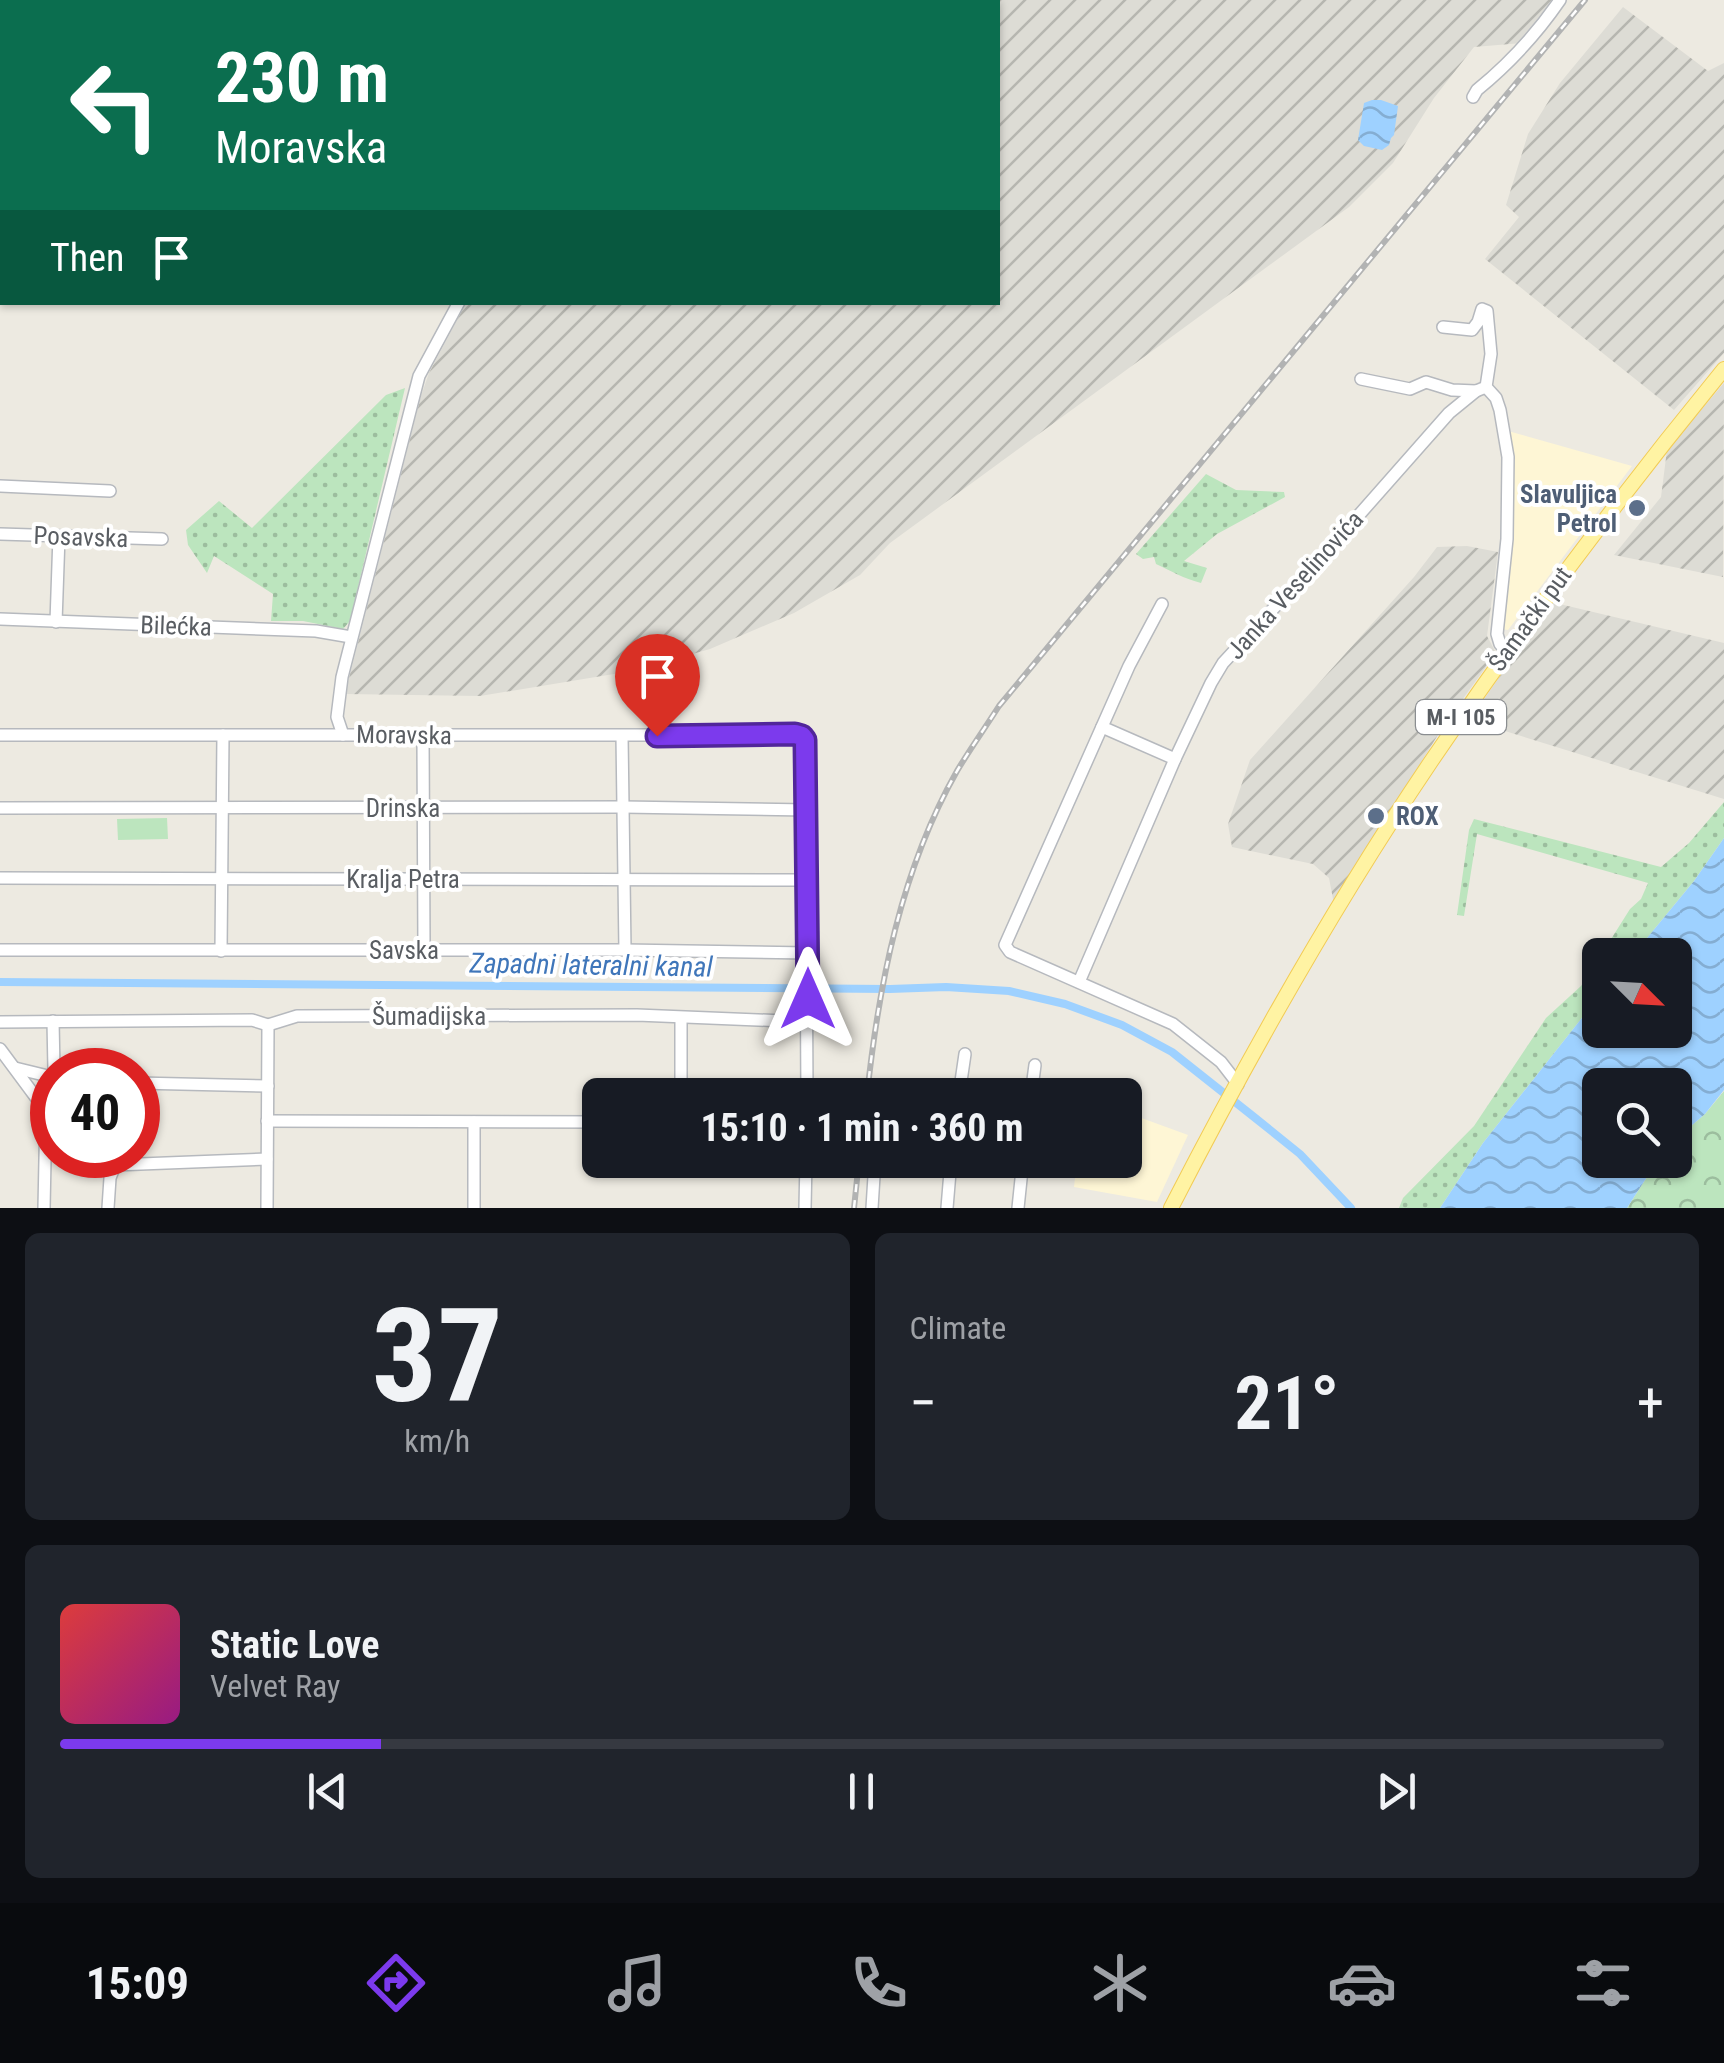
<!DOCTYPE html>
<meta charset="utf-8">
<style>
body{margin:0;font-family:"Roboto Condensed",sans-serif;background:#20242c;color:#f1f3f6;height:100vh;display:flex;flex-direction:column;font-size:38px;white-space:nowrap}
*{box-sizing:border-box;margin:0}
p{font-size:32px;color:#9ea1a6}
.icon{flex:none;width:55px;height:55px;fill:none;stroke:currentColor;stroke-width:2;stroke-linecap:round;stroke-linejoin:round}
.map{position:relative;height:1208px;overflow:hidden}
.panel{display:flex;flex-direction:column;gap:25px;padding:25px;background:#0d0f14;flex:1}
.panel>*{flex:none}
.hud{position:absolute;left:0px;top:0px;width:1000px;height:305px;box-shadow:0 2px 8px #0004;background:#0b6e4f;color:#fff;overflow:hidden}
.needle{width:65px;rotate:114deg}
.buttons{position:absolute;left:1582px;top:938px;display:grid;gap:20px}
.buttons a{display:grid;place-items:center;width:110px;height:110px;border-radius:15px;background:#171b24;box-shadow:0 2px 8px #0004;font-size:50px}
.speed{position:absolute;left:30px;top:1048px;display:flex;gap:20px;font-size:50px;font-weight:700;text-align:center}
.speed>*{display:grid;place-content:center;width:130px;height:130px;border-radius:50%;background:#171b24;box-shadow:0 2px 8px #0004;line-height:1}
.speed .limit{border:15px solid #d22;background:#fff;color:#111}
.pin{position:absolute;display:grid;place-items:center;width:85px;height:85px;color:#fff;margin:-102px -42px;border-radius:50% 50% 50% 0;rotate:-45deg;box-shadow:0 0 10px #0007}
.pin .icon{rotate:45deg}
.me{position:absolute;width:110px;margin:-55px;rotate:0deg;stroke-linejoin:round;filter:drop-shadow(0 0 8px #0008)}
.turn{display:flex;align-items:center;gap:35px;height:210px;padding:0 50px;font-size:45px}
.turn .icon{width:130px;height:130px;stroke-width:2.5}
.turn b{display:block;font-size:70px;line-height:85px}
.then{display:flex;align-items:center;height:95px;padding:0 50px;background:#0003;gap:20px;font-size:38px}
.big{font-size:75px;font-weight:700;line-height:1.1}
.panel .widget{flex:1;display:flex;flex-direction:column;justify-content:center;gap:15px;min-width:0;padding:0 35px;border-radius:15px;background:#20242c}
.panel .dial{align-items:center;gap:0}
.dial b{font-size:130px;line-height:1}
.song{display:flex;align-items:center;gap:30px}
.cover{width:120px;height:120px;border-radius:15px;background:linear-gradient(135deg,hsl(0 70% 55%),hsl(310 70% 35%))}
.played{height:10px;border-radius:5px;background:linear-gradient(90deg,#7c3aed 20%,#363941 20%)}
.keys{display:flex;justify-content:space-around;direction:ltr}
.heat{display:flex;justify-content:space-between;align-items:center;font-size:55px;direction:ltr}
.panel .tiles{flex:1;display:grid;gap:25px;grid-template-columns:1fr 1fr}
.widget:last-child{grid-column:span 2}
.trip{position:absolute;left:582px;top:1078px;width:560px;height:100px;border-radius:15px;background:#171b24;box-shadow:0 2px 8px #0004;font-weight:700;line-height:100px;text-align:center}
.dock{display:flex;height:160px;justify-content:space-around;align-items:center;background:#090b0e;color:#9ea1a6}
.dock .icon{width:70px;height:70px}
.dock .selected{color:#7c3aed}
.dock b{font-size:45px;color:#f1f3f6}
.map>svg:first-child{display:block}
.commercial{fill:#fef6d5}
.industrial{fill:url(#industrial-furrows)}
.grass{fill:url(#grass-dots)}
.forest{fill:url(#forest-crowns)}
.green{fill:#bce5be}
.water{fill:url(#water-waves)}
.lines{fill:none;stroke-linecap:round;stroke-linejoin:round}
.canal{stroke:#9ed1ff;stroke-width:8}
.minor-casing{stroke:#b6b9be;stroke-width:14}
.major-casing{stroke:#f2cb54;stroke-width:16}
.minor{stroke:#fff;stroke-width:11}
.major{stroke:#fff3a3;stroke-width:14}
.rail-casing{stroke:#b2b3b3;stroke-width:6}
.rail{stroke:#fff;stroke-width:2.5;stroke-dasharray:8;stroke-linecap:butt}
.route-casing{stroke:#51269a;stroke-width:25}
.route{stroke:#7c3aed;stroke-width:18}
.service-dot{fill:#5c6f8a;stroke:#fff;stroke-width:4}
.labels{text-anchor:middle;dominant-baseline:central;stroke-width:8;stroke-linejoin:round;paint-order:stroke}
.shield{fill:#fff;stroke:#8b8e91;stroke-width:2.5}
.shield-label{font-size:22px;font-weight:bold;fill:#595d62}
.service-label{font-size:25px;font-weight:bold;fill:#4e5e75;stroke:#fff;text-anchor:end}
.street-label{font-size:25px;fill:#595d62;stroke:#fff}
.water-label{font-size:28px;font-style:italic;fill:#3f76ba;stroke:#fff}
</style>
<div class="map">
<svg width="1724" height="1208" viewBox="0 0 1724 1208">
<defs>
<pattern id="industrial-furrows" width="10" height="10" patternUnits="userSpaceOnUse" patternTransform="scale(2.5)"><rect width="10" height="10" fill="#dddcd5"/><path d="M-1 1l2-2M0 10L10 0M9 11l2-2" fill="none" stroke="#b6b6b0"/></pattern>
<pattern id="grass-dots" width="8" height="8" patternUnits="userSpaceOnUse" patternTransform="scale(2.5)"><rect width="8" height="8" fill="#bce5be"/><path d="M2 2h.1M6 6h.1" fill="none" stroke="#9cbd9e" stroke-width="1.8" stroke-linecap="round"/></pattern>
<pattern id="forest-crowns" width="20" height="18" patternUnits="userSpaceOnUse" patternTransform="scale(2.5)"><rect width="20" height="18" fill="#bce5be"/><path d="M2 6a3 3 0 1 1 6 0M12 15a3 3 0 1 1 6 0" fill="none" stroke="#9cbd9e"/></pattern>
<pattern id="water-waves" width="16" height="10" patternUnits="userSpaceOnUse" patternTransform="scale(2.5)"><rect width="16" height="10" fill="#9ed1ff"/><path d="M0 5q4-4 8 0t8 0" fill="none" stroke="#84add2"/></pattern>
</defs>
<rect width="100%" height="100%" fill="#edeae1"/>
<!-- commercial -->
<g class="commercial">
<path d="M1508,431l124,35 -124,164 -7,-1 12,-84z"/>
<path d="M1125,1112l63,23 -31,67 -83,-15 3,-27h48z"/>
</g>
<!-- industrial -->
<g class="industrial">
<path d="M771,0h783l-32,43 -48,4 -40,51 -41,65 -44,44 -459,336 -30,32 -66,38 -84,36 -78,22 -152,25 -135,-2 76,-298 8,-23 37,-70 532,-1v-300h-228z"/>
<path d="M1623,7l85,64 16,-8v290l-50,57 -189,-151 34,-42 -13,-12 22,-71 32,-51z"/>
<path d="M1724,383l-1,194 -109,-22 47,-58 6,-47z"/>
<path d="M1467,546l31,6 -11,84 9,17 -52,72 -110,179 -5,-26 -16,-14 -81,-17 -4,-23 22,-64 164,-183 23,-30z"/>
<path d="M1551,602l173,41v156l-232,-72 -12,-22z"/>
</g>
<!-- grass -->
<g class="grass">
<path d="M405,388l-55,233 -7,8 -40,-8h-32l2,-27 -59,-38 -7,17 -19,-28 -2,-15 33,-29 33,27 134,-133z"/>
<path d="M1206,474l30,16 48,2 1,5 -68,37 -33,27 23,7 -6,15c-19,-5 -27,-11 -45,-19l-2,-7 -11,2 -7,-5z"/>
<path d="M1724,802v36l-30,43 -61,74h-32l29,-46 11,-10 7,-16 -171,-49 -13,82 -7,-1 12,-85 5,-11 187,48 28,-24z"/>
<path d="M1600,957v38l-117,148 -43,65h-41l4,-10 71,-72 72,-108 35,-32z"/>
</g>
<!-- forest -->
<path class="forest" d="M1724,1091v117h-97l31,-48h17v-20l30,-26z"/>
<!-- green -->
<path class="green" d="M167,818l1,21 -50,1 -1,-21z"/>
<!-- water -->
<g class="water">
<path d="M1372,100h9l17,6 -4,29 -3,3 -2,7 -7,5 -18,-4 -6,-6 6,-37z"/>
<path d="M1724,838v252l-19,24 -30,26v-55h-75v75h58l-31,48h-187l43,-65 117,-148v35h75v-75h-42l61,-74z"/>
</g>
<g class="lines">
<!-- canal -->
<path class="canal" d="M0,982l890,7 56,-2 63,4 56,13 57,21 50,27 82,65 46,37 51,54"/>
<!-- minor casing -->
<g class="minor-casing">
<g id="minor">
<path d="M113,2l3,-2"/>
<path d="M669,2l2,-2"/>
<path d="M1473,97l4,-7c33,-27 59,-55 83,-90"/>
<path d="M1443,327l29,3 6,-8 4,-13 5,2 4,43 -5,33 10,11 4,12 8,47 -1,82 -10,95 3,10 7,7"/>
<path d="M1361,379l49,10 16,-7 26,8 24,1"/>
<path d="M0,486l110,5"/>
<path d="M0,534l162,5"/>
<path d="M1162,604l-33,62 -124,279 5,7 163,72 48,38 17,22"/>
<path d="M0,619l316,12 35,6"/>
<path d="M56,622l3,-86"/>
<path d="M1102,727l73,32"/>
<path d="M0,735h802l3,4 2,356"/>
<path d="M343,735l-6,-18 5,-40 77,-301 40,-74"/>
<path d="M423,736l1,214"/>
<path d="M622,736l3,214"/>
<path d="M0,808l623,-1 184,3"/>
<path d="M0,878l807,2"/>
<path d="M0,950h625l183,3"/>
<path d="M221,951l2,-216"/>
<path d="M1079,982l96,-223 36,-76 12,-20 113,-122 113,-128 27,-22 10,-4"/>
<path d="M53,1021l1,49"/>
<path d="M0,1022l252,-2 16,5 29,-9 340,-1 171,7"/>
<path d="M0,1049l46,62"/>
<path d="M15,1068l37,9"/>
<path d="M138,1083l130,3"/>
<path d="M681,1095v-77"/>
<path d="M959,1095l6,-41"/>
<path d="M1031,1095l4,-30"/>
<path d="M267,1121l333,1"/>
<path d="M44,1208l2,-97 6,-17"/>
<path d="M108,1208l2,-30 5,-13 152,-6"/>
<path d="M267,1208l1,-183"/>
<path d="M474,1208v-86"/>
<path d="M805,1208l1,-48"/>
<path d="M872,1208l3,-48"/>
<path d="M947,1208l4,-48"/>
<path d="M1018,1208l5,-48"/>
</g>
</g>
<!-- major casing -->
<g class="major-casing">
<path id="major" d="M1171,1208c78,-152 163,-303 259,-445 92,-136 190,-267 294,-394"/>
</g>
<!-- minor -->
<use href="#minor" class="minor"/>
<!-- major -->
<use href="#major" class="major"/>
<!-- rail casing -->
<g class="rail-casing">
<g id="rail">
<path d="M867,1095c12,-112 34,-225 90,-324 13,-22 28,-43 42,-65l586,-706"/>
<path d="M854,1208l5,-48"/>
</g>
</g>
<!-- rail -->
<use href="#rail" class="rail"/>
</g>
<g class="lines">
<!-- route casing -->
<g class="route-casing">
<path id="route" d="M657,736l138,-2 7,2 3,4 3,259"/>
</g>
<!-- route -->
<use href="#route" class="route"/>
</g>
<!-- markers -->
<g class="service-dot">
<circle cx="1637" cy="508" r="10"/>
<circle cx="1376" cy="816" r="10"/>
</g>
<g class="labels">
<!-- shield labels -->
<rect class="shield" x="1416" y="700" width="90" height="34" rx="8"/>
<g class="shield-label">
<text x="1461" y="717">M-I 105</text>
</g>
<!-- service labels -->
<g class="service-label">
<text x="1617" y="494">Slavuljica<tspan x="1617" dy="29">Petrol</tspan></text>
<text x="1396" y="816" text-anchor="start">ROX</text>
</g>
<!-- street labels -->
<g class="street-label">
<text transform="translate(81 537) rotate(2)">Posavska</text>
<text transform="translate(1295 585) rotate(-48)">Janka Veselinovića</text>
<text transform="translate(1530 619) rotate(-54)">Šamački put</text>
<text transform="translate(176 626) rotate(2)">Bilećka</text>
<text transform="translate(404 735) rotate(1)">Moravska</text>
<text x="403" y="808">Drinska</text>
<text x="403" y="879">Kralja Petra</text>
<text x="404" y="950">Savska</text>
<text x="429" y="1016">Šumadijska</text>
</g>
<!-- water labels -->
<g class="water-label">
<text transform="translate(591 965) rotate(1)">Zapadni lateralni kanal</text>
</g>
</g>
</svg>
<div class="buttons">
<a><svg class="needle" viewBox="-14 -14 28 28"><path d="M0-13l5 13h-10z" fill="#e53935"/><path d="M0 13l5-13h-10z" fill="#9ea1a6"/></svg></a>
<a><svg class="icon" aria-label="search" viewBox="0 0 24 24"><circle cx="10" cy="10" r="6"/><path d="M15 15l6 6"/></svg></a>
</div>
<div class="speed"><div class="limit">40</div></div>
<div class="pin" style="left:657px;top:736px;background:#d93025"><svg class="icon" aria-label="arrive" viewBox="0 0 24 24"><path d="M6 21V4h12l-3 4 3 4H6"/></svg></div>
<svg class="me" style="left:808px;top:999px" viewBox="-20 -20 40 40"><path d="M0-17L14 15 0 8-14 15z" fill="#7c3aed" stroke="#fff" stroke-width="4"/></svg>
<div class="trip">15:10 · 1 min · 360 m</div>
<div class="hud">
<div class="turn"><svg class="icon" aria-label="left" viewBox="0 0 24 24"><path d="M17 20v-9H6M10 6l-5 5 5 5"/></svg><div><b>230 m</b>Moravska</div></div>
<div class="then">Then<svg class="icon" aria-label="arrive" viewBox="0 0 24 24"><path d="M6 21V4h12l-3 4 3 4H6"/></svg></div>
</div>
</div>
<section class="panel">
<div class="tiles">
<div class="widget dial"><b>37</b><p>km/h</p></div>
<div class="widget"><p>Climate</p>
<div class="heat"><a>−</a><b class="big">21°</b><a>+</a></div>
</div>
<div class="widget">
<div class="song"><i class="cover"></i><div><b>Static Love</b><p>Velvet Ray</p></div></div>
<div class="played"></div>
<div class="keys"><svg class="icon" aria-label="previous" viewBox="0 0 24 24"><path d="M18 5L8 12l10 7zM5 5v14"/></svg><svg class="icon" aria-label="pause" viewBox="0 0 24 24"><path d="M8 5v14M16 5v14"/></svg><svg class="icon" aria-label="next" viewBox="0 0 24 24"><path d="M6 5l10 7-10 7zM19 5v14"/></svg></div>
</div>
</div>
</section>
<nav class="dock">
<b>15:09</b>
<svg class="icon selected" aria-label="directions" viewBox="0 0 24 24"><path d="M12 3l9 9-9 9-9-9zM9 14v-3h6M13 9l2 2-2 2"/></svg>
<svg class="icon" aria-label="music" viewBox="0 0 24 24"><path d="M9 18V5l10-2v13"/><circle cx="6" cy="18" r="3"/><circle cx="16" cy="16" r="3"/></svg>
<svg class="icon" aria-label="phone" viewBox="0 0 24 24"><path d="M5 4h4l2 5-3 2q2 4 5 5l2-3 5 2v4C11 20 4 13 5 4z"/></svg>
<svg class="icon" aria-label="climate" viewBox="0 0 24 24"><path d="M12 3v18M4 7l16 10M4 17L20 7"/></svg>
<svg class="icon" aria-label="car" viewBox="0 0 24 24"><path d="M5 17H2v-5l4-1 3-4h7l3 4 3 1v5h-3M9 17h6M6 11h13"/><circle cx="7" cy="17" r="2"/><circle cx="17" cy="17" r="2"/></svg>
<svg class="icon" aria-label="filters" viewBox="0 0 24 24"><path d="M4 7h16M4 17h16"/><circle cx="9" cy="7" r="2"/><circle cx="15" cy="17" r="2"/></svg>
</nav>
